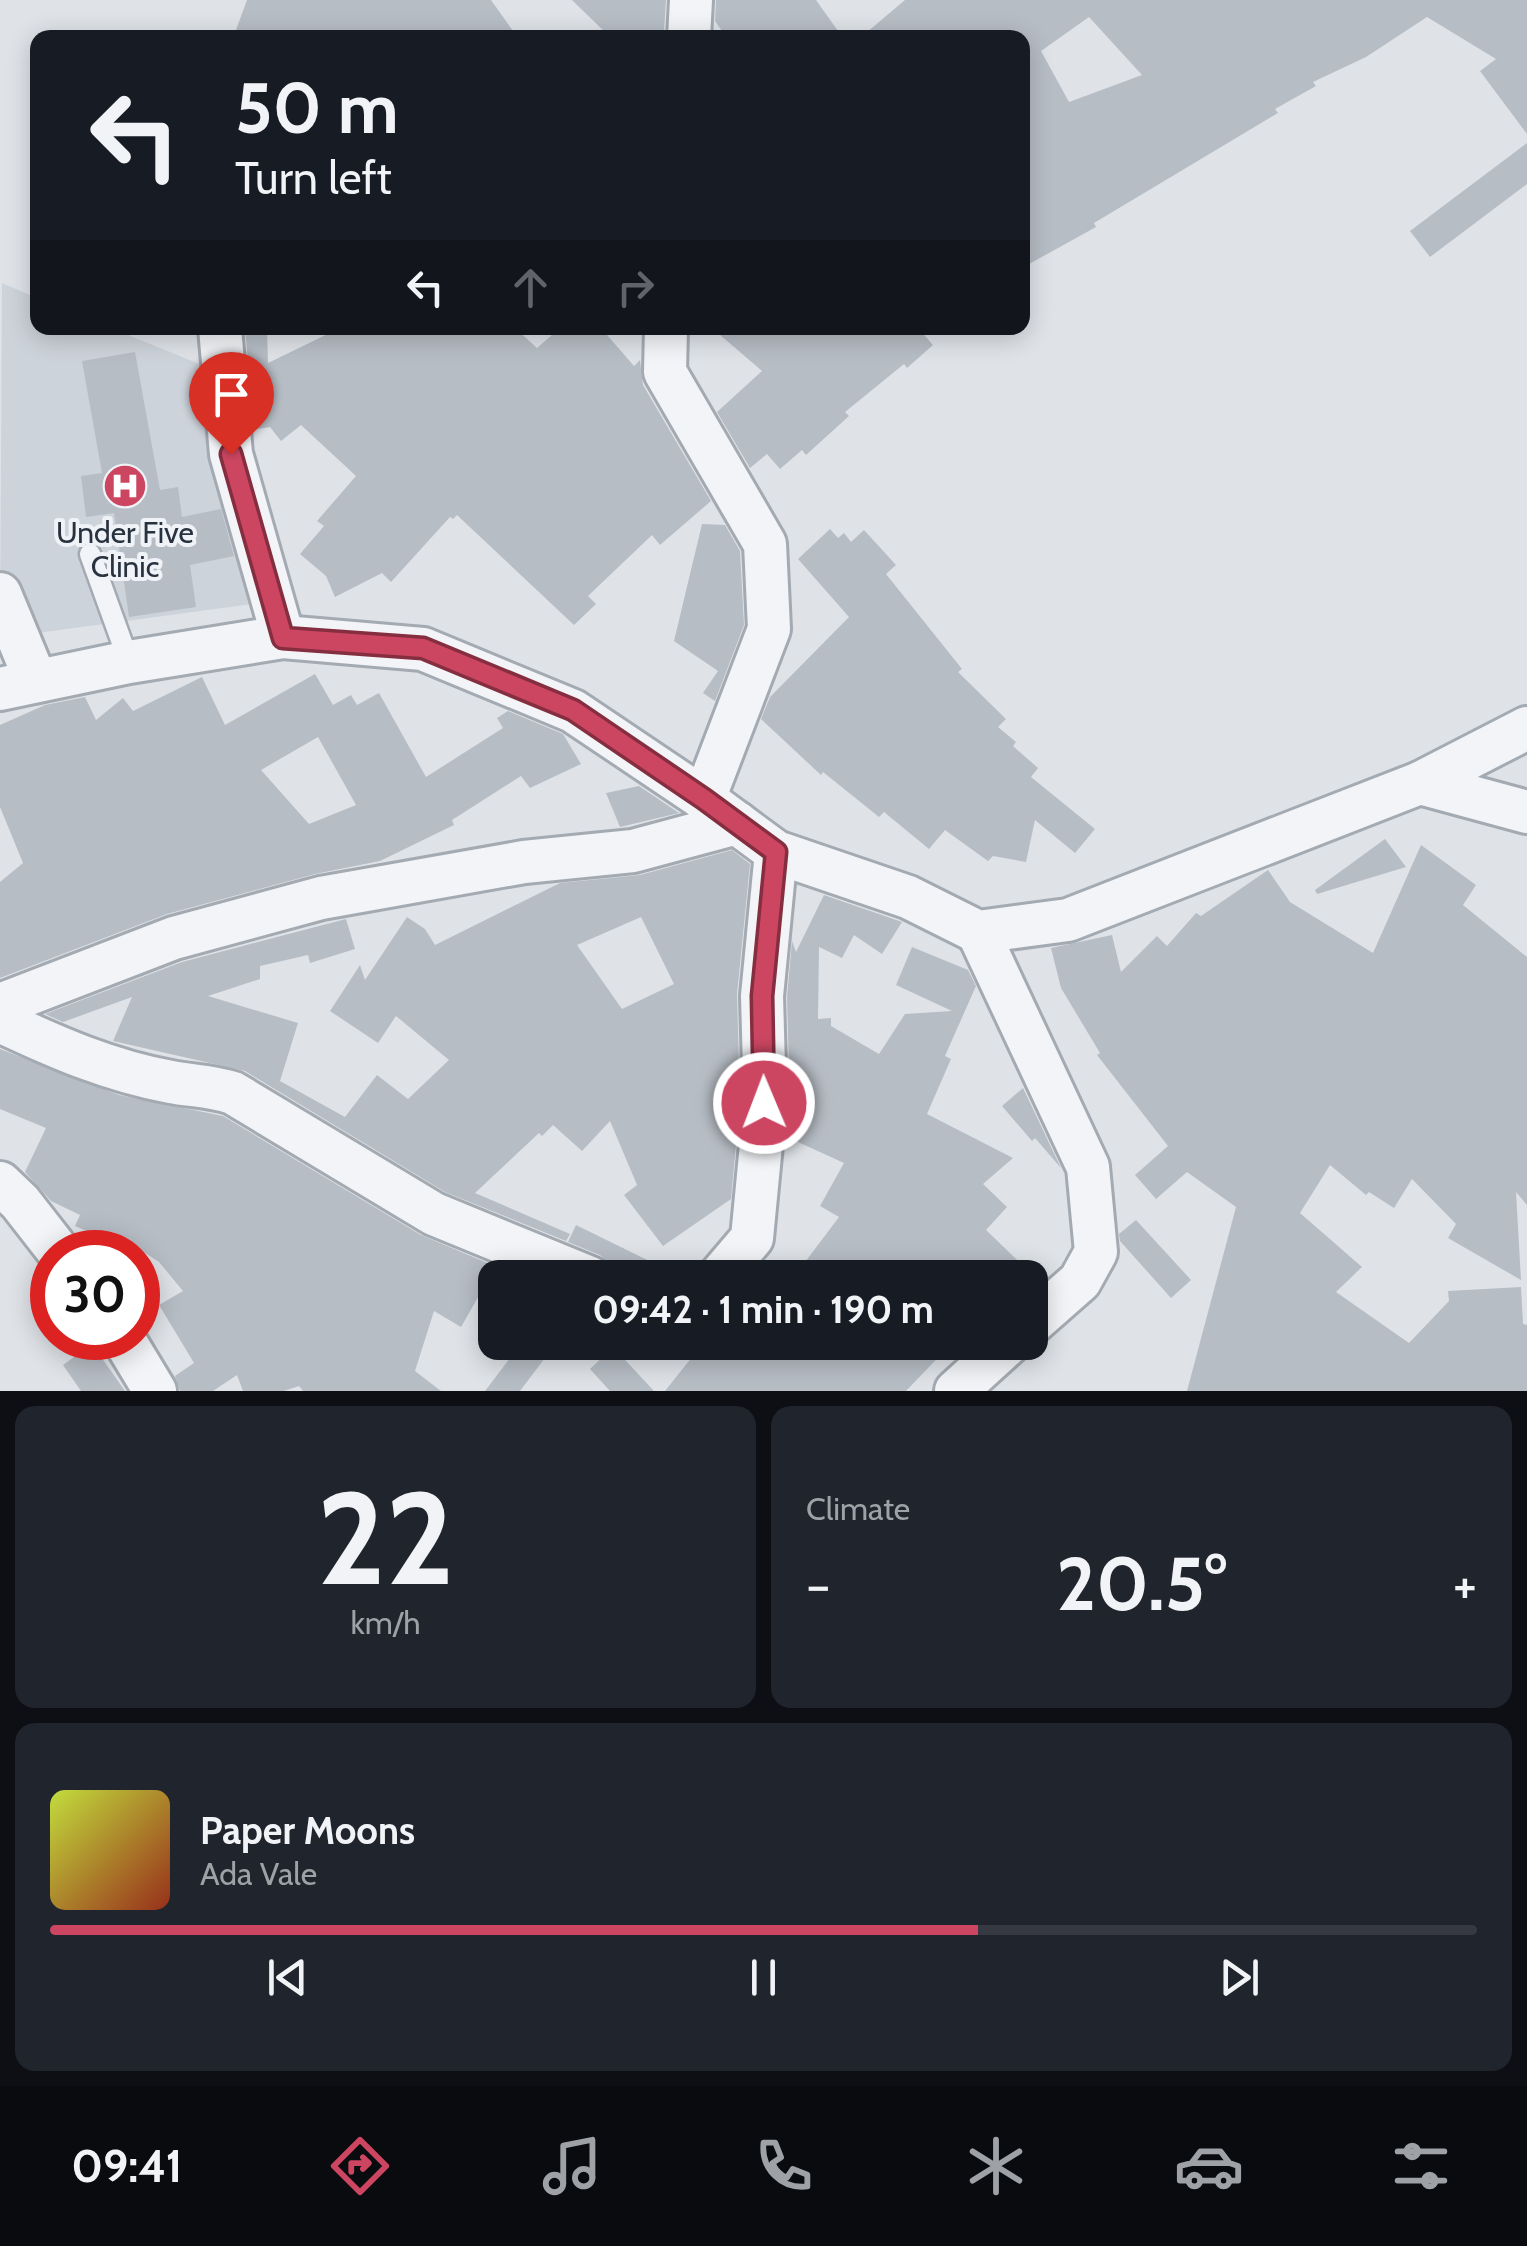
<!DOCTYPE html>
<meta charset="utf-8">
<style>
body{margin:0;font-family:Cabin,sans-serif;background:#20242c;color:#f1f3f6;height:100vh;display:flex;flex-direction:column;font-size:38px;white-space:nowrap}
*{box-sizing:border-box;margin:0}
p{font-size:32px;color:#9ea1a6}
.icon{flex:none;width:55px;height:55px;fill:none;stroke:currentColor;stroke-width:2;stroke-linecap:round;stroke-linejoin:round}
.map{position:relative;height:1391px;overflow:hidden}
.drawer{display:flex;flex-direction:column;gap:15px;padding:15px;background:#0d0f14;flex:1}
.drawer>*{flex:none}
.banner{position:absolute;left:30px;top:30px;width:1000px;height:305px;border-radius:20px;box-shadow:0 5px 25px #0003;background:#171b24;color:#f1f3f6;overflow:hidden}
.speed{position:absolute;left:30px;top:1230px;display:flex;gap:20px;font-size:50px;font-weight:700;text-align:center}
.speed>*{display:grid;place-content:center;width:130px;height:130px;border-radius:50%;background:#171b24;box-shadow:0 5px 25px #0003;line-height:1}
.speed .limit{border:15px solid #d22;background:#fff;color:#111}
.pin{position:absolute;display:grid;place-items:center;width:85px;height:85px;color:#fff;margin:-102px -42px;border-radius:50% 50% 50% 0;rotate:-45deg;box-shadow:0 0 10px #0007}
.pin .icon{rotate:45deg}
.me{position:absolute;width:110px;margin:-55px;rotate:359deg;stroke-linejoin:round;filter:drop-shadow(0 0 8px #0008)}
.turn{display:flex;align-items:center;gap:35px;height:210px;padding:0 40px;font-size:45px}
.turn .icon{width:130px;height:130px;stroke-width:2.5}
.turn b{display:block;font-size:70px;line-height:85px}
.lanes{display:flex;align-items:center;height:95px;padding:0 40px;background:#0003;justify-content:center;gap:50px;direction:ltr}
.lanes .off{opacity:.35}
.big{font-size:75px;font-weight:700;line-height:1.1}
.drawer .tile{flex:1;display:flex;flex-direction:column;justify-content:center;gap:15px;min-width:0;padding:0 35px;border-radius:20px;background:#20242c}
.drawer .dial{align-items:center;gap:0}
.dial b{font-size:130px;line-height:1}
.song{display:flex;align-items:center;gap:30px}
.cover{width:120px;height:120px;border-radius:15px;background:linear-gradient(135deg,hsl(70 70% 55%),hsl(10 70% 35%))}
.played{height:10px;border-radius:5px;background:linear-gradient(90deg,#cc4662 65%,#363941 65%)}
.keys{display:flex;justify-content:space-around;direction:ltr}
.heat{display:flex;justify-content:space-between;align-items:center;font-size:55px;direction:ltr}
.drawer .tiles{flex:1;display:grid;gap:15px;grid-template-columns:1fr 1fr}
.tile:last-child{grid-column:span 2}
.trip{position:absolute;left:478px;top:1260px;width:570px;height:100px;border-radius:20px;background:#171b24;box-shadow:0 5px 25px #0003;font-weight:700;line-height:100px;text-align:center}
.dock{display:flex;height:160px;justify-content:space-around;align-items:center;background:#090b0e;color:#9ea1a6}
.dock .icon{width:70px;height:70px}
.dock .on{color:#cc4662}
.dock b{font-size:45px;color:#f1f3f6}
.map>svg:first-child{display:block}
.built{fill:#cdd3da}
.building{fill:#b7bdc5;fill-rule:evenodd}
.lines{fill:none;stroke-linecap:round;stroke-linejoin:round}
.lane-casing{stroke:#a4aab2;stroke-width:25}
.street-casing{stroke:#a4aab2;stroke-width:48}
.lane{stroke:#f2f4f7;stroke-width:20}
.street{stroke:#f2f4f7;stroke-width:42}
.route-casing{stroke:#852e40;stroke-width:25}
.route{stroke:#cc4662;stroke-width:18}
.labels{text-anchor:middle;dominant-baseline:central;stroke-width:8;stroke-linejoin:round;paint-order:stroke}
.poi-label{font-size:30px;fill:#28323f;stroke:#eff2f6}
</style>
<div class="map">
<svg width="1527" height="1391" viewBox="0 0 1527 1391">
<rect width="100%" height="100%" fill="#dfe3e8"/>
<!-- built -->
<path class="built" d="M2,283l35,15 1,30h73l108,44 62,228 -281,38z"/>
<!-- building -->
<g class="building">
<path d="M247,0h244l27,38h-285z"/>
<path d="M572,0h94l-2,30 -7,8h-46z"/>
<path d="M716,0h100l27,38h-116l-12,-17z"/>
<path d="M905,0h622v134l-47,-63 16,-12 -69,-42 -61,40 -53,25 3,4 -41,23 3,4 -184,110 2,4 -74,41v-230h-162zM1089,17l53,58 -73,27 -28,-51z"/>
<path d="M1527,143v41l-97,73 -20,-26z"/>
<path d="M245,328h22l1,35 72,-35h175l22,20 23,-20h41l33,38 6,-6 3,25 68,116 -51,44 -8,-10 -64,61 8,8 -22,21 -117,-110 -4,4 -3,-2 -59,65 -9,-9 -47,24 -9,-21 -26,-22 24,-28 -7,-5 39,-45 -55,-51 -20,16 -11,-14 -13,2 -5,-22z"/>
<path d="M712,328h206l15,17 -26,23 -3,-4 -59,48 4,4 -43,39 -4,-5 -22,19 -13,-15 -17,14 -33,-56 45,-41z"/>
<path d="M135,352l25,138 18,-3 4,30 39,-8 13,47 -44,9 6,42 -67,10 -15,-104 -28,4 -5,-41 21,-3 -20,-112z"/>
<path d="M702,524l23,1 15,26 4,74 -29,76 -12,-8 15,-22 -44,-30z"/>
<path d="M830,529l8,9 6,-5 7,9 13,-12 32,35 -10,9 76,95 -4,3 48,47 -8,8 18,15 -3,4 25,22 -7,9 64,52 -20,24 -40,-33 -9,42 -33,-6 -5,5 -43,-31 -16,19 -45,-37 -5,5 -56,-45 -2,3 -60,-56 9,-22 79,-80 -51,-58z"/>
<path d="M315,674l18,31 18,-10 6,10 22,-12 47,84 77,-49 -6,-10 11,-7 55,23 18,30 -51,24 -9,-12 -69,44 2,5 -74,36 -65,13 -148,40 -167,64v-96l23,-19 -23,-56v-82l45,-20 40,-8 11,23 27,-22 10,13 69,-34 23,48zM318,737l38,68 -47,19 -48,-54z"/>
<path d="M639,786l40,27 -59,14 -14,-34z"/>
<path d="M1385,839l21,28 -89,27 -2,-4z"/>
<path d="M1421,845l55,40 -13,20 64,52v248l-11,-13 5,88 -73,-42 8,-14 -44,-45 -18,29 -25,-16 -3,3 -36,-30 -30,48 62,54 -26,25 73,51 40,-42 -1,-10 73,-4 2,37 4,1v66h-340l49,-184 -49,-35 -31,27 -21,-24 33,-29 -71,-91 3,-2 -39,-65 -10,-40 61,-13 9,37 36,-36 10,10 29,-33 5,3 67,-46 22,32 83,51z"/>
<path d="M732,850l18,14 -13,130 3,108 -9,97 -68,47 -39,-51 13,-10 -27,-64 -28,30 -29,-26 -11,11 -3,-3 -64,60 95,41 -4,7 -121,-49 -200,-121 -132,-30 19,-44 -69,25 -18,-8 137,-52 164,-43 9,30 -45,14 -2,-8 -48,11v13l-52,17 90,27 -18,58 65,36 32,-42 31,24 41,-39 -53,-44 -18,27 -48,-32 30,-46 5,15 42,-63 18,12 10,16 125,-62 80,-8zM641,917l33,67 -52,25 -45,-64z"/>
<path d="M824,895l78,27 -20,32 -28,-19 -12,23 -23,-11 -1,72 13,-1v8l48,28 26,-40 47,-3 -56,-26 16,-38 56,23 8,16 -31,70 6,3 -24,55 86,44 -30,26 24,23 -21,23 50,48h-243l46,-61 -19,-11 24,-43 -57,-26 3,-34 -3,-106 5,-56 4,11z"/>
<path d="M0,1049l119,46 104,21 198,119 102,43h-34l-28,49 -27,-16 -19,60 26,20h-138l-4,-5 -15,5h-41l-6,-16 -24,16h-33l-5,-15 19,-13 -35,-58 24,-14 -24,-29 -46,-30 -4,9 -34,-15 5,-11 -29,-14 -26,-29 21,-44 -46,-19z"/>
<path d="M1023,1088l38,80 -26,-30 -3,3 -30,-35z"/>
<path d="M1136,1220l55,60 -20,18 -51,-57 -1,-7z"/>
<path d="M576,1225l108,53 -69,-1 -5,-13 -10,-9 -32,-13z"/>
<path d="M522,1342h35l-37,49h-35z"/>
<path d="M704,1342h34l-1,9 7,-9h209l-47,49h-241z"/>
<path d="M92,1344l33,47h-44l-18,-26z"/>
<path d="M613,1347l41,44h-44l-20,-22z"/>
</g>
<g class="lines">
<!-- lane casing -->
<g class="lane-casing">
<path id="lane" d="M90,554l39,108"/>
</g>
<!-- street casing -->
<g class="street-casing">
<g id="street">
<path d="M689,38l2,-38"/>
<path d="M220,328l11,126 52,183"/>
<path d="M666,328l-1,44 100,172 4,85 -65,170"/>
<path d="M0,594l36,87"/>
<path d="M0,689l129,-27 154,-25 140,12 150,62 131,88 72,53 132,45 70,35 90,-12 352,-137 107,-55"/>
<path d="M1420,783l107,29"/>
<path d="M978,932l110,235 8,85 -16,29 -50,44"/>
<path d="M0,1005l174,-67 147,-40 203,-36 109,-11 104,-28"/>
<path d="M0,1021c55,26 110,50 171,61 21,4 41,4 62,11l201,121 156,64"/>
<path d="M0,1183l20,19 39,50"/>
<path d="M718,1278l34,-40 13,-135 -3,-107 14,-144"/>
<path d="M123,1338l32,53"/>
<path d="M956,1391l54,-49"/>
</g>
</g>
<!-- lane -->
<use href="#lane" class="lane"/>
<!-- street -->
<use href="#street" class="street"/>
</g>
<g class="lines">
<!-- route casing -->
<g class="route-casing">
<path id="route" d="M231,454l52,184 140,10 150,62 131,89 72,53 -14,144 2,107"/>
</g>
<!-- route -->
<use href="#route" class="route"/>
</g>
<!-- icons -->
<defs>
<g id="hospital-disc" transform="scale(2.25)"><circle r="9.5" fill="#cc4662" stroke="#eff2f6"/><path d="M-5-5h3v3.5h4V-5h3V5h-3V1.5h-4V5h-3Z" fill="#fff"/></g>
</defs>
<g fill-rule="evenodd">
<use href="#hospital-disc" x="125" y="486"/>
</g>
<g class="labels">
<!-- poi labels -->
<g class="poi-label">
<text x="125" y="532">Under Five<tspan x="125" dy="34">Clinic</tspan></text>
</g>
</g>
</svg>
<div class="speed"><div class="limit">30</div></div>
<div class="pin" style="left:231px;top:454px;background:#d93025"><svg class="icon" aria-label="arrive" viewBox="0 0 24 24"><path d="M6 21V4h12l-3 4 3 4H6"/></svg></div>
<svg class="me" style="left:764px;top:1103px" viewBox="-20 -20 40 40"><circle r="17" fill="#cc4662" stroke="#fff" stroke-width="3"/><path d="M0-11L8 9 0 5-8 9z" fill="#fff"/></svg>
<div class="trip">09:42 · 1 min · 190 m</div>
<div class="banner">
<div class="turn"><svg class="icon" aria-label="left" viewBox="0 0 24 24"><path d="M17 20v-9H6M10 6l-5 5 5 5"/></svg><div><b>50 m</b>Turn left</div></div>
<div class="lanes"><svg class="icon" aria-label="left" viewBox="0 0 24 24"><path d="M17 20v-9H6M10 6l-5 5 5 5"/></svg><svg class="icon off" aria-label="ahead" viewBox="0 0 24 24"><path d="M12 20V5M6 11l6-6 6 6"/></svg><svg class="icon off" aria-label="right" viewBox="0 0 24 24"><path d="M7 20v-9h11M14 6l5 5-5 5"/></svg></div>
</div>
</div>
<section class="drawer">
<div class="tiles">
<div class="tile dial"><b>22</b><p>km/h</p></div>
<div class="tile"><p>Climate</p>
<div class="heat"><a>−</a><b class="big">20.5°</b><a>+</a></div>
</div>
<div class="tile">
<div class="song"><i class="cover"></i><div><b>Paper Moons</b><p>Ada Vale</p></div></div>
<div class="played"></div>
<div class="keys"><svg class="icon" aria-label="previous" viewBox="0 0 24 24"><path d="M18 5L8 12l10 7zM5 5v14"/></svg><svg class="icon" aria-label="pause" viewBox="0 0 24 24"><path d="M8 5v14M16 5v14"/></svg><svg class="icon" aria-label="next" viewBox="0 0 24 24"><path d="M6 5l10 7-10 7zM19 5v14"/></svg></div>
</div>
</div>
</section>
<nav class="dock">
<b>09:41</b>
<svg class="icon on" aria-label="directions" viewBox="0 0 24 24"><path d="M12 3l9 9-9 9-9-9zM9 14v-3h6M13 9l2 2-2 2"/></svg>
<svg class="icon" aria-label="music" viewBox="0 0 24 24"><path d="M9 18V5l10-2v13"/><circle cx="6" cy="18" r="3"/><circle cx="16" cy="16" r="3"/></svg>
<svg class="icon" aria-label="phone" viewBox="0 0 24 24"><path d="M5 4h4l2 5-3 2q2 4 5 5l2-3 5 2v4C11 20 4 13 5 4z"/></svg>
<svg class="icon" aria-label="climate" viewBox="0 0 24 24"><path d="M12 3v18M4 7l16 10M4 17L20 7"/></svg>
<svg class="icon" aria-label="car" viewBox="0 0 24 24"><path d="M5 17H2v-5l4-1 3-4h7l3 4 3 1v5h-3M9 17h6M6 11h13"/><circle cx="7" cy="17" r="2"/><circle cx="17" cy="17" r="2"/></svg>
<svg class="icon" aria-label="filters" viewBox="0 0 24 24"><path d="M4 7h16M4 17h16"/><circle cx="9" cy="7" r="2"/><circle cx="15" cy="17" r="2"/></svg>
</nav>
